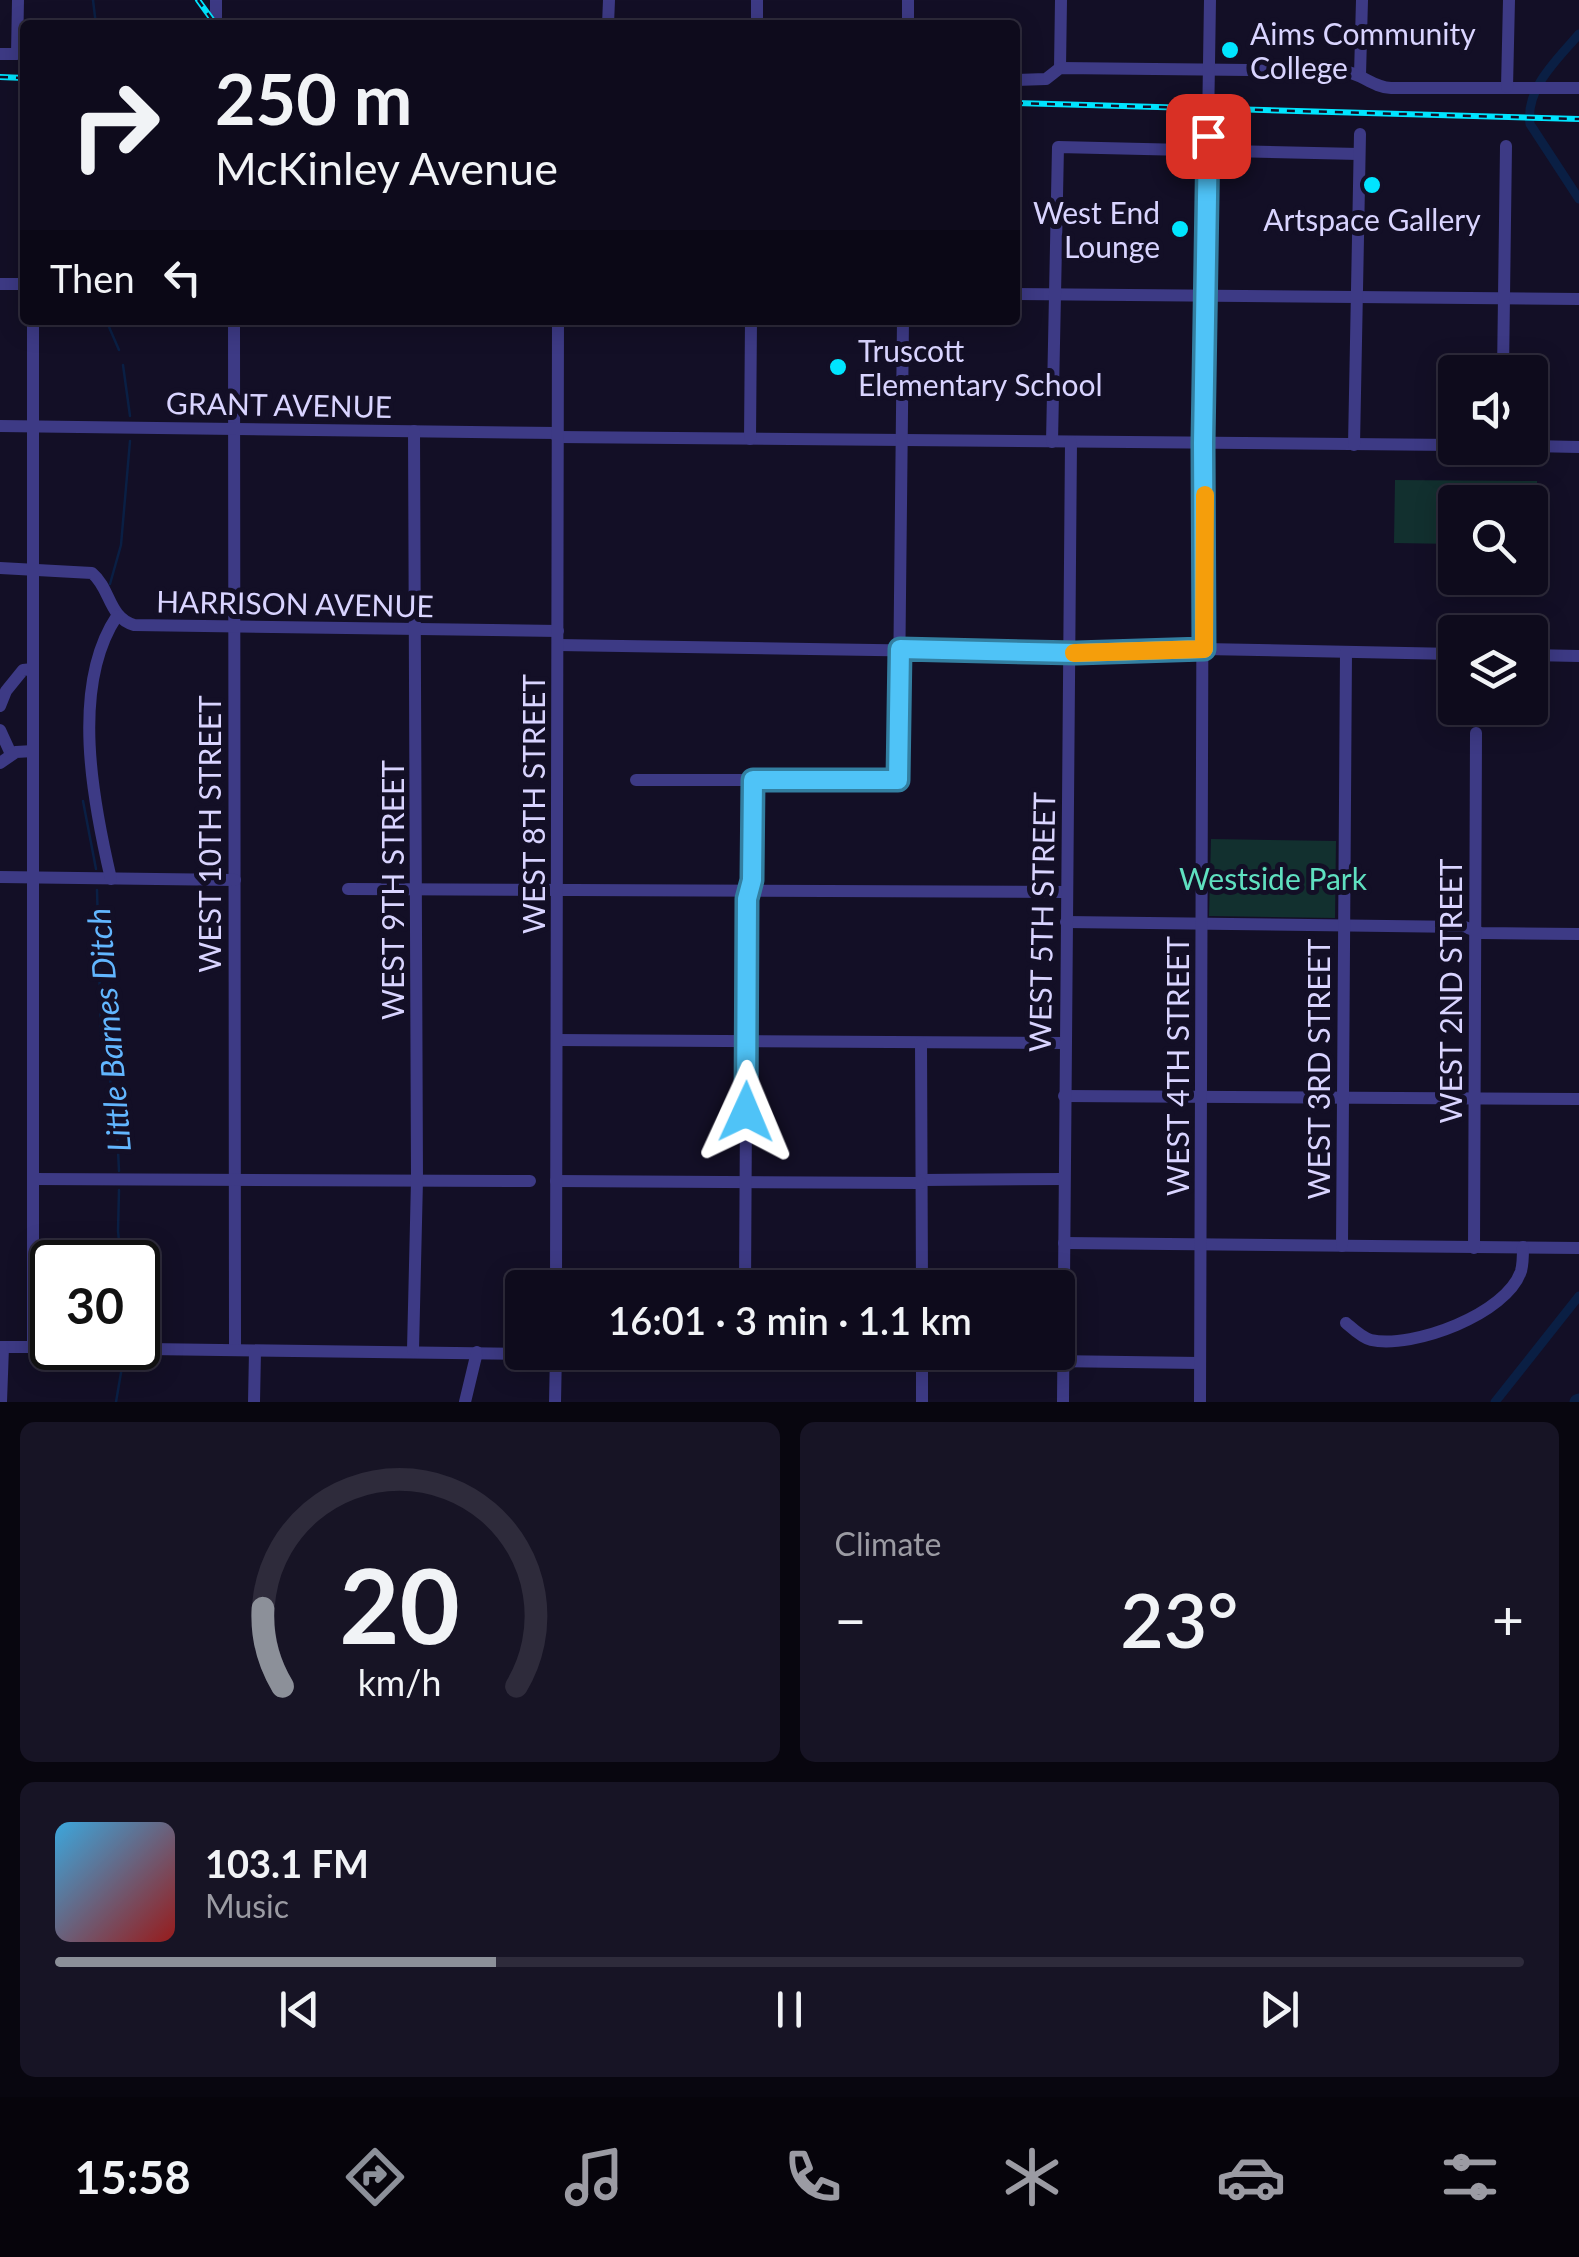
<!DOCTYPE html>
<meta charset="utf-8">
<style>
body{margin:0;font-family:Lato,sans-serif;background:#171425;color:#f1f3f6;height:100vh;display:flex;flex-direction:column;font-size:38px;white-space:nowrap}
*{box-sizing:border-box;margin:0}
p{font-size:32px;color:#9b9ba3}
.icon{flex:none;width:55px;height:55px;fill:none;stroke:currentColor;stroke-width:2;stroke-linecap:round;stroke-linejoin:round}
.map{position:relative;height:1402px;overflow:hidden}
.details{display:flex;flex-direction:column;gap:20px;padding:20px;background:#08060f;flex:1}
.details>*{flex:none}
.banner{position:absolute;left:20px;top:20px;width:1000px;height:305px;border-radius:10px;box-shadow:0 5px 25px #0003,0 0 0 2px #2e2b3b;background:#0e0b1c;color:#f1f3f6;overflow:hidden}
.buttons{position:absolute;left:1438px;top:355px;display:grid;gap:20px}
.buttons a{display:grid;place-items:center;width:110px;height:110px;border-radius:10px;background:#0e0b1c;box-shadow:0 5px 25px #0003,0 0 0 2px #2e2b3b;font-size:50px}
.speed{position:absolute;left:30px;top:1240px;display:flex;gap:20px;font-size:50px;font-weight:700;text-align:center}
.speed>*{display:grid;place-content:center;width:130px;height:130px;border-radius:50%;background:#0e0b1c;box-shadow:0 5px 25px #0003,0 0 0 2px #2e2b3b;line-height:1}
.speed .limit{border:5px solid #111;border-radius:15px;background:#fff;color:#111}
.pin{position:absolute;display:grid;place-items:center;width:85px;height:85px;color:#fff;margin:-42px;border-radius:20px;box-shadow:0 5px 15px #0006}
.me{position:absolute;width:110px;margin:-55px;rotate:1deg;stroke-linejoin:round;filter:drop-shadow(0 0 8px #0008)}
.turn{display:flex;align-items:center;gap:35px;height:210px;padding:0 30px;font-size:45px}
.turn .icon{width:130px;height:130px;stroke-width:2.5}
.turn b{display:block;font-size:70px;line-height:85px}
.then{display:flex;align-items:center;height:95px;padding:0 30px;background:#0003;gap:20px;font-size:38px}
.big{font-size:75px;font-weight:600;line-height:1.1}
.details .card{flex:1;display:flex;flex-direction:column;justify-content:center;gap:15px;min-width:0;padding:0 35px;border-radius:15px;background:#171425}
.details .dial{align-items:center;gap:0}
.dial svg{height:260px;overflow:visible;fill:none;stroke:#2e2b3b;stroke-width:7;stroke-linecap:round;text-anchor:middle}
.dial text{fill:#f1f3f6;stroke:none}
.song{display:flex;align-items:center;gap:30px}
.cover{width:120px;height:120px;border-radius:15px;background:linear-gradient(135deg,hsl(200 70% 55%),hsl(0 70% 35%))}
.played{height:10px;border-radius:5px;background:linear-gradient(90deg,#8c9099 30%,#2e2b3b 30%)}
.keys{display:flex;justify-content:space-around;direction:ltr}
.heat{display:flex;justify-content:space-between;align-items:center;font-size:55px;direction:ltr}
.details .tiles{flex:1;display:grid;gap:20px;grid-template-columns:1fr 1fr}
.card:last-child{grid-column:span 2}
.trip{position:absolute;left:505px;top:1270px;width:570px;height:100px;border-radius:10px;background:#0e0b1c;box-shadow:0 5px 25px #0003,0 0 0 2px #2e2b3b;font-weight:600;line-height:100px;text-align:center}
.tab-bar{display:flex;height:160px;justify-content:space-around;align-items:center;background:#06040b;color:#9b9ba3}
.tab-bar .icon{width:70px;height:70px}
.tab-bar .active{color:#8c9099}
.tab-bar b{font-size:45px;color:#f1f3f6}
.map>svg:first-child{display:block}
.green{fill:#12302f}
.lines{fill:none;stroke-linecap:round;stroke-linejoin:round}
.stream{stroke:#0a1f44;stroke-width:2.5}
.canal{stroke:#0a1f44;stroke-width:9}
.river{stroke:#0a1f44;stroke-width:15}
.minor{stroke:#3d3a85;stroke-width:12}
.rail-casing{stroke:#00e5ff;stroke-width:6}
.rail{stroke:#130f26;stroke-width:2.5;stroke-dasharray:8;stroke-linecap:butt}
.route-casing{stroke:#337fa1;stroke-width:25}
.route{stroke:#4fc3f7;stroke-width:18}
.slow{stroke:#f59e0b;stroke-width:18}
.poi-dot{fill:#00e5ff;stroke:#130f26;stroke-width:4}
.labels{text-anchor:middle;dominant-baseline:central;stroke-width:10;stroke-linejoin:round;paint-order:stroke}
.poi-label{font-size:30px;fill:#d9d4ff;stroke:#130f26;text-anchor:start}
.street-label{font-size:30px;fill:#d9d4ff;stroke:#130f26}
.park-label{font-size:30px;fill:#5fe0c0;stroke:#130f26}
.water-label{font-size:32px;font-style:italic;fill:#62b6ff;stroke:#130f26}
</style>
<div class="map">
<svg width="1579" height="1402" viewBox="0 0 1579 1402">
<rect width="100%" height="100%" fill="#130f26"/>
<!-- green -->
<g class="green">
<path d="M1395,480l142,1v63h-7v-42h-75v42l-61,-1z"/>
<path d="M1211,839l125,2 -1,77 -126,-2z"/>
</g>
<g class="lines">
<!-- stream -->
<g class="stream">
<path d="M93,0l3,25"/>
<path d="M106,320l13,30"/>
<path d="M123,365l7,51"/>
<path d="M110,584l11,-39 9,-104"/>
<path d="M83,801l13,68"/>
<path d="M97,890l4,144 15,76 3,61"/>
<path d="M119,1190l-1,41 3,31"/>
<path d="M116,1402l7,-41"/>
</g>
<!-- canal -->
<g class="canal">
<path d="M1579,34c-21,25 -54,54 -49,90l49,75"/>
<path d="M1495,1402l84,-106"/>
</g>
<!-- river -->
<path class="river" d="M1577,1402l2,-1"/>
<!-- minor -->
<g class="minor">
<path d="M216,0v25"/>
<path d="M608,25l1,-25"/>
<path d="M757,25v-25"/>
<path d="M908,25v-25"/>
<path d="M0,54h17l1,-54"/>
<path d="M1060,68l1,-68"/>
<path d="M1360,75l2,-75"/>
<path d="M1015,80l31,-1 14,-11 281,3c20,1 30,16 50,17h188"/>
<path d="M1507,87l2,-87"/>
<path d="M0,284h25"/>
<path d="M1015,294l564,5"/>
<path d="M234,320l1,1029"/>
<path d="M1503,372l3,-226"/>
<path d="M0,426l557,7"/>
<path d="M557,437l898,8"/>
<path d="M750,439l1,-119"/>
<path d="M1052,442l6,-295 301,7"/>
<path d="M1354,445l6,-311"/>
<path d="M1530,446l49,1"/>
<path d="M0,568l92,5c19,16 16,44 42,52l424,6"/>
<path d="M558,645l511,8 135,-4 251,5"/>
<path d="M1530,655l49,1"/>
<path d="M0,706l6,-15 17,-21 10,-1"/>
<path d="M0,730l11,24"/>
<path d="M0,763l16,-11 17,-1"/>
<path d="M636,780h262l5,-460"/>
<path d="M0,877l235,3"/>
<path d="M111,879c-18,-77 -41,-193 6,-263"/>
<path d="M348,889l718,3"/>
<path d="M1066,922l399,5 16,6 98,1"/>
<path d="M557,1040l508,3"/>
<path d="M921,1043l1,245"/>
<path d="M1064,1096l515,3"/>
<path d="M33,1179l497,2"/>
<path d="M921,1180l143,-1"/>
<path d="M556,1181l365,2"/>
<path d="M1064,1243l515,5"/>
<path d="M1342,1246l4,-594"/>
<path d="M1474,1248l2,-515"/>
<path d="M556,1288l2,-968"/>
<path d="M745,1288l2,-356v-33l5,-18 1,-101"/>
<path d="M1346,1323c7,6 16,15 25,17 42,9 136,-26 150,-69 2,-7 2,-16 2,-24"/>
<path d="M0,1347h52"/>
<path d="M33,1347v-1027"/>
<path d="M76,1348l1124,15"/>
<path d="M413,1350l4,-170 -3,-749"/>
<path d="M1,1402l2,-55"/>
<path d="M254,1402l1,-51"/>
<path d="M465,1402l12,-50"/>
<path d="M555,1402l1,-50"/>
<path d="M922,1402v-50"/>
<path d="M1063,1402l8,-960"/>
<path d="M1200,1402l3,-959 7,-443"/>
</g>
<!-- rail casing -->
<g class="rail-casing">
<g id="rail">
<path d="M198,0l18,25"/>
<path d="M0,77l25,1"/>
<path d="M1015,103l564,16"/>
</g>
</g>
<!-- rail -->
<use href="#rail" class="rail"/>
</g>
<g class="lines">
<!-- route casing -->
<g class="route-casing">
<path id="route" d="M746,1112l1,-213 5,-19 1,-100h145l2,-131 176,4 128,-4 -1,-206 5,-307"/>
</g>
<!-- route -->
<use href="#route" class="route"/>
<!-- slow -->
<path class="slow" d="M1074,653l130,-4 1,-154"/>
</g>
<!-- markers -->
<g class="poi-dot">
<circle cx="1230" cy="50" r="10"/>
<circle cx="1372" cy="185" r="10"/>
<circle cx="1180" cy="229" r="10"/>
<circle cx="838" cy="367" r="10"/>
</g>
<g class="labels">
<!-- poi labels -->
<g class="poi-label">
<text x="1250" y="33">Aims Community<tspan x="1250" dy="34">College</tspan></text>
<text x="1160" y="212" text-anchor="end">West End<tspan x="1160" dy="34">Lounge</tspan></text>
<text x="1372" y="219" text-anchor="middle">Artspace Gallery</text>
<text x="858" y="350">Truscott<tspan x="858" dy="34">Elementary School</tspan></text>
</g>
<!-- street labels -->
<g class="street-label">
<text transform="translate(279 404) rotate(1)">GRANT AVENUE</text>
<text transform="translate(295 603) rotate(1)">HARRISON AVENUE</text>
<text transform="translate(533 804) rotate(-90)">WEST 8TH STREET</text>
<text transform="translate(209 834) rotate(-90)">WEST 10TH STREET</text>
<text transform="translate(392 890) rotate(-90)">WEST 9TH STREET</text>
<text transform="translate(1041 922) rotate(-89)">WEST 5TH STREET</text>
<text transform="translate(1450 991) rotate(-90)">WEST 2ND STREET</text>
<text transform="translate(1177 1066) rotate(-90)">WEST 4TH STREET</text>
<text transform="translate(1318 1069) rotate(-90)">WEST 3RD STREET</text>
</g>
<!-- park labels -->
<g class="park-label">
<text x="1273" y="878">Westside Park</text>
</g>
<!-- water labels -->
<g class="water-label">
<text transform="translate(108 1030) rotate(-95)">Little Barnes Ditch</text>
</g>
</g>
</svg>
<div class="buttons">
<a><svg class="icon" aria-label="sound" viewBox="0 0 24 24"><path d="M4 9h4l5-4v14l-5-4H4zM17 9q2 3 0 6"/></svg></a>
<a><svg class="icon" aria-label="search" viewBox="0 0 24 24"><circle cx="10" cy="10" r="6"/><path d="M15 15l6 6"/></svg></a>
<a><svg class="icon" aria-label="layers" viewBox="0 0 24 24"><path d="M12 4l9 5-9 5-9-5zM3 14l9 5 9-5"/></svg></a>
</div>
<div class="speed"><div class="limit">30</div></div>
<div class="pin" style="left:1208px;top:136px;background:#d93025"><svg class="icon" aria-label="arrive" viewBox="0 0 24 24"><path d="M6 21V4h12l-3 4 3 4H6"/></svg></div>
<svg class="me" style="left:746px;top:1112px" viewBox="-20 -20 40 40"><path d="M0-17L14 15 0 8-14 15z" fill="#4fc3f7" stroke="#fff" stroke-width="4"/></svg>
<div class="trip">16:01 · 3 min · 1.1 km</div>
<div class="banner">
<div class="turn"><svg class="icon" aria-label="right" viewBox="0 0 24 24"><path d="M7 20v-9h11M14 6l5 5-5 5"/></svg><div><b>250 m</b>McKinley Avenue</div></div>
<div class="then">Then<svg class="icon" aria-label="left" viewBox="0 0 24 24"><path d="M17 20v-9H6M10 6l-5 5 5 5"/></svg></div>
</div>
</div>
<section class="details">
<div class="tiles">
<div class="card dial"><svg viewBox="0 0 100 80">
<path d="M14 69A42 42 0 1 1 86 69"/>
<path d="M14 69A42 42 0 0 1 8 45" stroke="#8c9099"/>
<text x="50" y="56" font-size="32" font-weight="700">20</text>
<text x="50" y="72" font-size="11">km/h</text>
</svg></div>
<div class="card"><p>Climate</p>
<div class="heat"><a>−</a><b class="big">23°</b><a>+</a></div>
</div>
<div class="card">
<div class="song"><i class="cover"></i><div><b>103.1 FM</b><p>Music</p></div></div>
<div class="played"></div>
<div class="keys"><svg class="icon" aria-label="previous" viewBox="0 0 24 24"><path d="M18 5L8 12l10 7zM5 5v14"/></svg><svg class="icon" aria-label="pause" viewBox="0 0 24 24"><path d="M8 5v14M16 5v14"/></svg><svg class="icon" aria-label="next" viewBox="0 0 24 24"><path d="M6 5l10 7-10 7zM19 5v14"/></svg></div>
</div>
</div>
</section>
<nav class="tab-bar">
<b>15:58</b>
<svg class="icon active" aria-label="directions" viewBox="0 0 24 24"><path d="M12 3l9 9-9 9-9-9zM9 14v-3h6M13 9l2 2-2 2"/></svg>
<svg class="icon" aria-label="music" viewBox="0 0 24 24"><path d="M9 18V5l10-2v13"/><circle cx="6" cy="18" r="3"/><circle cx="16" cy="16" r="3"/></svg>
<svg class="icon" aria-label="phone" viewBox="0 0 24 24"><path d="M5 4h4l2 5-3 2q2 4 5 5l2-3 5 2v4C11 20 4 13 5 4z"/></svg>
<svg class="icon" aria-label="climate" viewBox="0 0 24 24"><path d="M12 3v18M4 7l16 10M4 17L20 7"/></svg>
<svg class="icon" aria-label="car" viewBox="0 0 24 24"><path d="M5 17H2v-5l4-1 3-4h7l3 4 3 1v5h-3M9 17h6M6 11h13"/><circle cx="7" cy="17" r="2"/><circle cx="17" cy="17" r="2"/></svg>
<svg class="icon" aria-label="filters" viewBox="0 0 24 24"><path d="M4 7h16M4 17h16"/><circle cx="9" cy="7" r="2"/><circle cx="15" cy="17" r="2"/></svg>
</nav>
